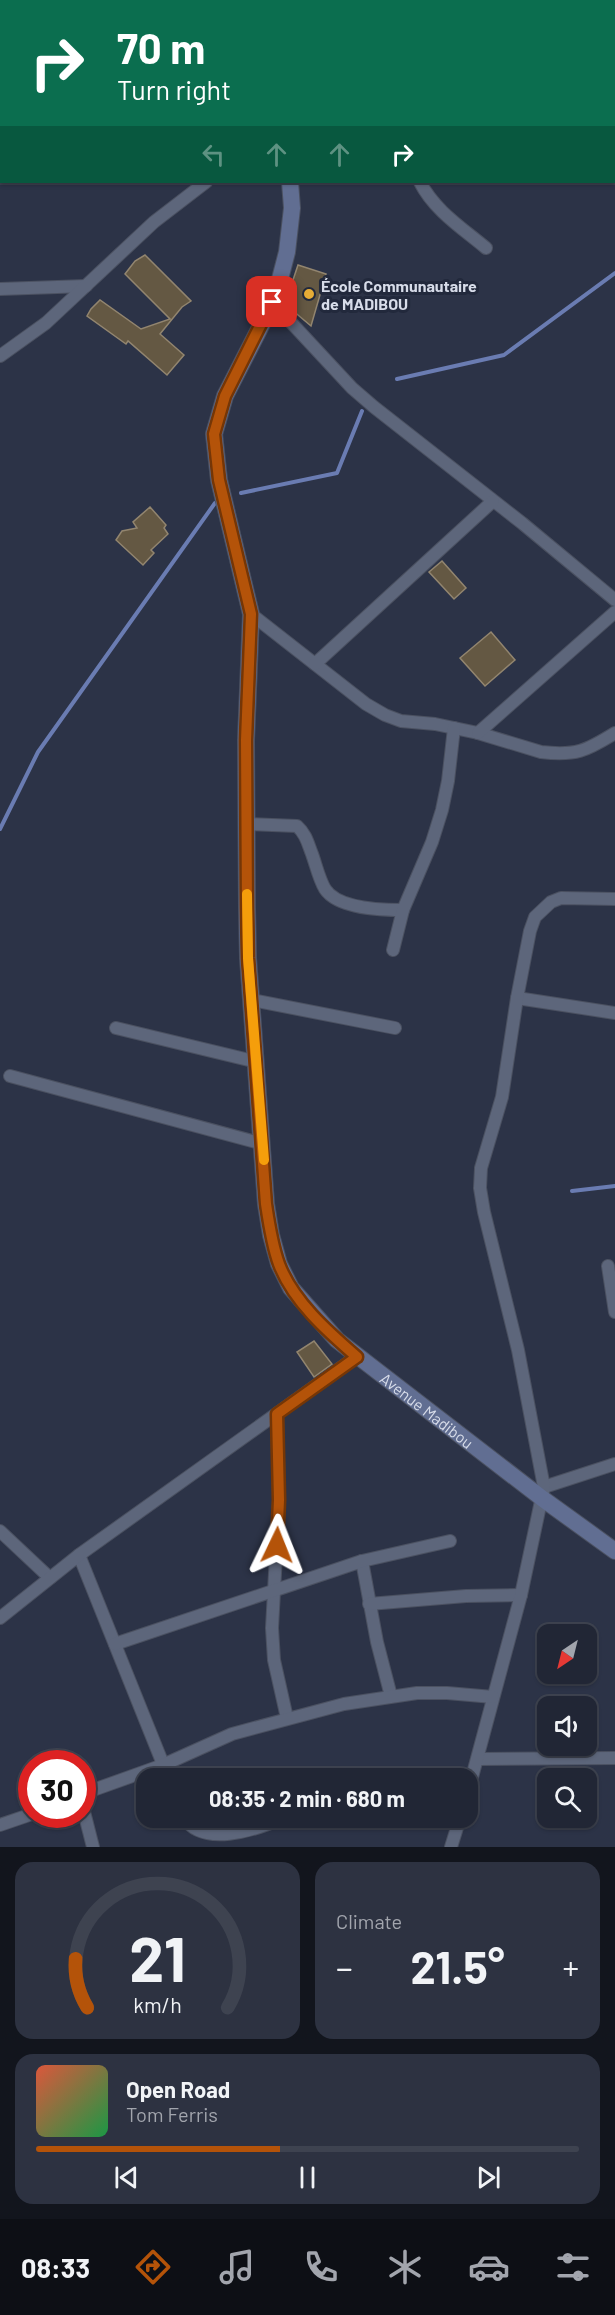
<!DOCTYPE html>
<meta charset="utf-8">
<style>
body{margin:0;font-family:Barlow,sans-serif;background:#2d3241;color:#f1f3f6;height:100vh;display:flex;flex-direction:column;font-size:22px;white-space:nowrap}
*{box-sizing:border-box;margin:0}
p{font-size:20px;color:#a2a5ad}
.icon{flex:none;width:33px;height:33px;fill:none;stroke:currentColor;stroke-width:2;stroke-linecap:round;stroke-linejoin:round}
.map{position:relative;height:1847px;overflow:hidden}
.details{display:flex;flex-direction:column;gap:15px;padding:15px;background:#12151d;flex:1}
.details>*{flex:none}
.hud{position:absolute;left:0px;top:0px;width:615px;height:183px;box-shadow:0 2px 4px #0004,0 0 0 2px #3e4350;background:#0b6e4f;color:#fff;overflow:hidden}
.needle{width:39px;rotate:215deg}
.tools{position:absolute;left:537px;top:1624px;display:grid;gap:12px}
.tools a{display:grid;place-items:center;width:60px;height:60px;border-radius:12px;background:#212635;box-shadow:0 2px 4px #0004,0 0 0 2px #3e4350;font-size:30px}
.speed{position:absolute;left:18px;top:1750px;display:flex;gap:12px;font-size:30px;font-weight:700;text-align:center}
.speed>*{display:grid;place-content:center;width:78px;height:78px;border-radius:50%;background:#212635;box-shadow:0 2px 4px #0004,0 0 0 2px #3e4350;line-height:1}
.speed .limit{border:9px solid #d22;background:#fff;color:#111}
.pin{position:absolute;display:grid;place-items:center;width:51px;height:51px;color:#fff;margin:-26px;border-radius:12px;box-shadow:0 3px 9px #0006}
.me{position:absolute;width:66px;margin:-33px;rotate:2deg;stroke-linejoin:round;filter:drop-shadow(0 0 4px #0008)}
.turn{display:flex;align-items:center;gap:21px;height:126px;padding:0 18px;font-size:27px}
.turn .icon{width:78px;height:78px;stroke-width:2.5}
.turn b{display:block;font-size:42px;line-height:51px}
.lanes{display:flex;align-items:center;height:57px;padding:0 18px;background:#0003;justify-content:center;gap:30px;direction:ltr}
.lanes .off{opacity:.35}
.big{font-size:45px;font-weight:700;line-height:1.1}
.details .widget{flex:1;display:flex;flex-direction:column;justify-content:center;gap:9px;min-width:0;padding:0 21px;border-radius:18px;background:#2d3241}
.details .dial{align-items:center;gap:0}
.dial svg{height:156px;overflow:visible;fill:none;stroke:#3e4350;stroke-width:7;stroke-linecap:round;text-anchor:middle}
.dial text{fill:#f1f3f6;stroke:none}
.song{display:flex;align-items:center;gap:18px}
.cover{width:72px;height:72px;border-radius:9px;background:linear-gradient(135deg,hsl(10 70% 55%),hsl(140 70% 35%))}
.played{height:6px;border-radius:3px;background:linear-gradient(90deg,#b45309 45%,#3e4350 45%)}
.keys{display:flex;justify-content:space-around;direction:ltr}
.heat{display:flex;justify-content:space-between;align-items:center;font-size:33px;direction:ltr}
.details .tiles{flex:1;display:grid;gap:15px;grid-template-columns:1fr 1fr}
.widget:last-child{grid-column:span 2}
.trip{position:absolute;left:136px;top:1768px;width:342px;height:60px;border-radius:18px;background:#212635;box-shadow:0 2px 4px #0004,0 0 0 2px #3e4350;font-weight:700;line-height:60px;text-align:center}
.dock{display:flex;height:96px;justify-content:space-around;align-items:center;background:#0d0f15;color:#a2a5ad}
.dock .icon{width:42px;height:42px}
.dock .active{color:#b45309}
.dock b{font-size:27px;color:#f1f3f6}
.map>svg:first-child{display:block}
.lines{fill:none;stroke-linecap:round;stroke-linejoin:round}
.stream{stroke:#6a7cb2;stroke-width:4}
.building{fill:#645843;stroke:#92856f;stroke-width:1.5}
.street-casing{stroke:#4b5161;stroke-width:14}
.secondary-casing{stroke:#4b5161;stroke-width:18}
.street{stroke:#5d667b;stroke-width:12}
.secondary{stroke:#616e92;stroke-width:16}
.route-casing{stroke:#753606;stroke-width:15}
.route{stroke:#b45309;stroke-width:10}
.slow{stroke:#f59e0b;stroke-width:10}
.poi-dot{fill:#e6ac36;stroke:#22293c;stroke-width:2}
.labels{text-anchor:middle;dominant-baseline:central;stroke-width:6;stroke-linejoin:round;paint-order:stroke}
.poi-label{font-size:16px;font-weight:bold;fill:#d7dce9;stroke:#22293c;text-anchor:start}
.street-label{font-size:16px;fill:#d7dce9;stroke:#22293c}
</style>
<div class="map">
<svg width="615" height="1847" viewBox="0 0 615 1847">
<rect width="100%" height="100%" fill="#2c3347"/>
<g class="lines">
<!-- stream -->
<g class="stream">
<path d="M397,379l107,-24 111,-82"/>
<path d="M241,493l96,-20 25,-62"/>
<path d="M0,829l38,-77 177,-249"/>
<path d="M572,1191l43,-5"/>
</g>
</g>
<!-- building -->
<g class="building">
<path d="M145,255l46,46 -9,6 -22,27 24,21 -17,20 -39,-34 -2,3 -39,-28 4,-7 9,-9 41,29 29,-10 -45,-45 10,-13z"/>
<path d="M298,265l28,9 -15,52 -26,-22z"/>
<path d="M150,507l16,18 -2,3 4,6 -17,16 3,3 -11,12 -27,-25 6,-9 15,-3 -4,-6z"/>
<path d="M442,561l24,27 -12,11 -25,-27z"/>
<path d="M491,632l24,28 -30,26 -25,-28z"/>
<path d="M314,1341l18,23 -18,13 -17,-25z"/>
</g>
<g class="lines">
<!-- street casing -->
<g class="street-casing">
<g id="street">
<path d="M363,2l3,-2"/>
<path d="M614,91l1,1"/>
<path d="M614,160l1,2"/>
<path d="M420,182c14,28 42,46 66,66"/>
<path d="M0,289l86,-3"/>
<path d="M272,302l80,86 22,19 148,116 93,77"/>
<path d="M0,356l46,-33 108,-101 52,-40"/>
<path d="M251,614l115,90 19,11 16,6 34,3 43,9 63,19c35,4 45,-1 74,-19"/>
<path d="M315,664l178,-163"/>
<path d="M478,733l137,-121"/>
<path d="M246,824l51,2c9,8 11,18 15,28 4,11 7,25 13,35 13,20 57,21 78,21"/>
<path d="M393,950l10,-40 29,-68 10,-32 6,-29 6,-53"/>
<path d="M517,998l98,15"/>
<path d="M252,1000l143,28"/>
<path d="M116,1028l141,34"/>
<path d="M10,1076l253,68"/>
<path d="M608,1266l7,46"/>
<path d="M277,1414l2,86 -7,128 2,32 13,58"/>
<path d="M544,1487l71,-23"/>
<path d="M0,1531l50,47"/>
<path d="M79,1555l90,224"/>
<path d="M362,1561l15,81 14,54"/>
<path d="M369,1604l97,-8 55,-1"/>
<path d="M0,1618l79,-63 277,-198"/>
<path d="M115,1644l247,-83 88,-20"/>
<path d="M478,1759l137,-1"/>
<path d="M468,1792l53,-197 23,-108 -26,-137 -34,-138 -4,-24 1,-20 21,-71 15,-99 13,-67 5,-14 16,-15 10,-4 54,1"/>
<path d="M82,1794l81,-29 69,-31 112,-30 73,-11h30l46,4"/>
<path d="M82,1804l11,43"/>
<path d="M184,1818c19,29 69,13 99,0"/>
<path d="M0,1825l32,-11"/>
<path d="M451,1847l9,-29"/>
</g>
</g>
<!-- secondary casing -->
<g class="secondary-casing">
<g id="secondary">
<path d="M200,0l1,2"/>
<path id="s1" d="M290,182l2,26 -5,44 -7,27 -14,37 -41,80 -11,38 5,46 32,134 -5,126 1,168 1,50 18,246 5,31 8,29 12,24 46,52 206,159 72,52"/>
</g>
</g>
<!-- street -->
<use href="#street" class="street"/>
<!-- secondary -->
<use href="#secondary" class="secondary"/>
</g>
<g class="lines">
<!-- route casing -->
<g class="route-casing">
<path id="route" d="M272,302l-47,94 -11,38 5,46 32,134 -5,126 1,168 1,50 18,246c3,20 6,41 13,60 14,37 48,67 78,93l-80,57 2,86 -2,45"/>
</g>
<!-- route -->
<use href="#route" class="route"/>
<!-- slow -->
<path class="slow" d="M247,894l1,64 16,202"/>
</g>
<!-- markers -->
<circle class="poi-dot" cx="309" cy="294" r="6"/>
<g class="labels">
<!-- poi labels -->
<g class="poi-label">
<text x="321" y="285">École Communautaire<tspan x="321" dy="18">de MADIBOU</tspan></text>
</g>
<!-- street labels -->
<g class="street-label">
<text stroke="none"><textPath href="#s1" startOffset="1314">Avenue Madibou</textPath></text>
</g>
</g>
</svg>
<div class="tools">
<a><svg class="needle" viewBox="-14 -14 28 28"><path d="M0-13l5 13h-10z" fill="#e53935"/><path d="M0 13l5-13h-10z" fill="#a2a5ad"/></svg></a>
<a><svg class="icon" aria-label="sound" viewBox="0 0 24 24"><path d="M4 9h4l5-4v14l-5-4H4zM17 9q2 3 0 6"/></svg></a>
<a><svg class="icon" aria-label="search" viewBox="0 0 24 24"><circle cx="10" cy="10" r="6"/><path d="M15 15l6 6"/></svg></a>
</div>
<div class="speed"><div class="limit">30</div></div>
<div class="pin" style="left:272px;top:302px;background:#d93025"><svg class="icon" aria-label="arrive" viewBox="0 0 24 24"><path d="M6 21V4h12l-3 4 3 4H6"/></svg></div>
<svg class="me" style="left:277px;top:1545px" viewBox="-20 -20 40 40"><path d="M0-17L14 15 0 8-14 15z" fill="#b45309" stroke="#fff" stroke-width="4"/></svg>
<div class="trip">08:35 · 2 min · 680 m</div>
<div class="hud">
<div class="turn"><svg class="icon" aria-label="right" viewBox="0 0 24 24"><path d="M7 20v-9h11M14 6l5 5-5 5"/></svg><div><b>70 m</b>Turn right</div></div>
<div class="lanes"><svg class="icon off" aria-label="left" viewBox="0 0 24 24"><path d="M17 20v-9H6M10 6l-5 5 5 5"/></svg><svg class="icon off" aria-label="ahead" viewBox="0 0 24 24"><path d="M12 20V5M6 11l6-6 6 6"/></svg><svg class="icon off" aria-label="ahead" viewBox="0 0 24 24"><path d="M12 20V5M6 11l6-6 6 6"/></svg><svg class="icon" aria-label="right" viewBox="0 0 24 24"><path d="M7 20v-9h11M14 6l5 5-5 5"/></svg></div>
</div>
</div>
<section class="details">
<div class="tiles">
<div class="widget dial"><svg viewBox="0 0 100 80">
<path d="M14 69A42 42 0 1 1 86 69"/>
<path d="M14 69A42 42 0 0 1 8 44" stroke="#b45309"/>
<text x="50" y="56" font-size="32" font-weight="700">21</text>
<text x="50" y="72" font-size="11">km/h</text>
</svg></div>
<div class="widget"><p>Climate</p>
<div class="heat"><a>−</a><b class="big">21.5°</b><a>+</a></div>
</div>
<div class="widget">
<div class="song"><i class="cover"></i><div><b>Open Road</b><p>Tom Ferris</p></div></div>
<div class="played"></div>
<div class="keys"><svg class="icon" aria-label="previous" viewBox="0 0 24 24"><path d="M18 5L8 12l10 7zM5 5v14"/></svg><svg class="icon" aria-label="pause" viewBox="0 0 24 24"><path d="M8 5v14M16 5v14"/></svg><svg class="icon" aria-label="next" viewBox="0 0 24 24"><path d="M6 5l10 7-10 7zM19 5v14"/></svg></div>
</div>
</div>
</section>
<nav class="dock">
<b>08:33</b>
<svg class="icon active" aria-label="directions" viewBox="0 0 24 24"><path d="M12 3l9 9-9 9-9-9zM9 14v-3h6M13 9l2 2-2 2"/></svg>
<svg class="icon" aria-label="music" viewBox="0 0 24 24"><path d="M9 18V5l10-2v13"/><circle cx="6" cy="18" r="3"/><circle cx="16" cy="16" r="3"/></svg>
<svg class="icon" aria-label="phone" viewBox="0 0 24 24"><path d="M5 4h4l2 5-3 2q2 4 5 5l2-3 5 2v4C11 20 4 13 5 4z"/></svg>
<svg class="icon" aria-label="climate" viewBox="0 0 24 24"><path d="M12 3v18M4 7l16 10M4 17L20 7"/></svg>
<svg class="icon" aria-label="car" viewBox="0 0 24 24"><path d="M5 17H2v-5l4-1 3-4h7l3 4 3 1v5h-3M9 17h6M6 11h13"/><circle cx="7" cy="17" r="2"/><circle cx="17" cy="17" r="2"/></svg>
<svg class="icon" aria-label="filters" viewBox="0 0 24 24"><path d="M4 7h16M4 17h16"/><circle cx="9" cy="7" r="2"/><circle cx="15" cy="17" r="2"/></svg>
</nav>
